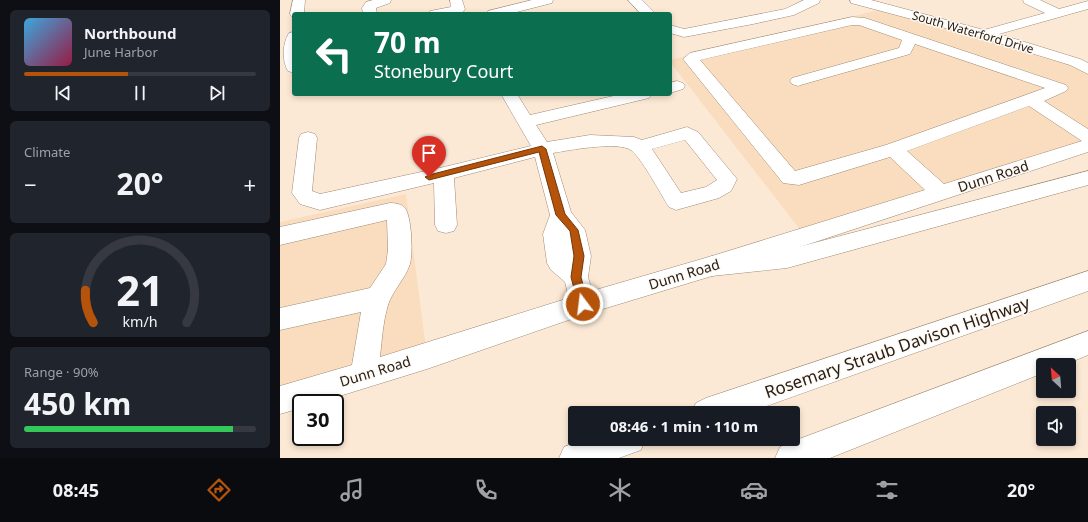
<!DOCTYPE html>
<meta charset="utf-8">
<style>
body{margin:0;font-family:"Noto Sans",sans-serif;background:#20242c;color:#f1f3f6;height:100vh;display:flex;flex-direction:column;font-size:15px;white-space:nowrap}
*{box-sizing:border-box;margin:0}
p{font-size:13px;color:#9ea1a6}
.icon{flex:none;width:22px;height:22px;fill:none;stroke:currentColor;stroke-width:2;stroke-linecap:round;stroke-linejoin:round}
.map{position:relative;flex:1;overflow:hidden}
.details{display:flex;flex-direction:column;gap:10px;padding:10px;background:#0d0f14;width:280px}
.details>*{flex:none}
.banner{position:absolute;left:12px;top:12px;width:380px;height:84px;border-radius:4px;box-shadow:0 2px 6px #0003;background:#0b6e4f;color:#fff;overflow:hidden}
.needle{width:26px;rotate:334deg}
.tools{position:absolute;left:756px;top:358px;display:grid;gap:8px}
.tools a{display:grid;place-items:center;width:40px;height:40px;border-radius:4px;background:#171b24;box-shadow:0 2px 6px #0003;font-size:20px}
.speed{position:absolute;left:12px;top:394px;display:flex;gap:8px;font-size:20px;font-weight:700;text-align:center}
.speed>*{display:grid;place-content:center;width:52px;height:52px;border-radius:50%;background:#171b24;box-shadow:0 2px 6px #0003;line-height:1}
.speed .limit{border:2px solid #111;border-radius:6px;background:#fff;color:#111}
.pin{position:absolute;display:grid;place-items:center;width:34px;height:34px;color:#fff;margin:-41px -17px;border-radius:50% 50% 50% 0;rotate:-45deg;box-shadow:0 0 4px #0007}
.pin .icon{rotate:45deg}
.me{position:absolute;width:44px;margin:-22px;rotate:345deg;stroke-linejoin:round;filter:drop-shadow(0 0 3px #0008)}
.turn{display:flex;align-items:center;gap:14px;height:84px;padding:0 16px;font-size:18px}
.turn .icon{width:52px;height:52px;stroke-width:2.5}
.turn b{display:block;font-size:28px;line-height:34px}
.big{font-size:30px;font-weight:700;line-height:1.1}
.details .card{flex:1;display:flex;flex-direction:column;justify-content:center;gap:6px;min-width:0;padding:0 14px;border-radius:6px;background:#20242c}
.details .dial{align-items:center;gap:0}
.dial svg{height:104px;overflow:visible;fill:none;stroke:#363941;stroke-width:7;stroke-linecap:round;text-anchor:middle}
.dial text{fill:#f1f3f6;stroke:none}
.song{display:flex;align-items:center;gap:12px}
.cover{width:48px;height:48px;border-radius:6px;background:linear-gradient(135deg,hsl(200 70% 55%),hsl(340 70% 35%))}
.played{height:4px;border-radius:2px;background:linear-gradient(90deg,#b45309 45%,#363941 45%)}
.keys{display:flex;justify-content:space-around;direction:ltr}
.heat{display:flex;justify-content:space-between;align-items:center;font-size:22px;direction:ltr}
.charge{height:6px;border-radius:3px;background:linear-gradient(90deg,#34c759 90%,#363941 0)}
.trip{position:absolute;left:288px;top:406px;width:232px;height:40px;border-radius:4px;background:#171b24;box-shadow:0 2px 6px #0003;font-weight:700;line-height:40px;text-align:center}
.tab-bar{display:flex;height:64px;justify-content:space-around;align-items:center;background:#090b0e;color:#9ea1a6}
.tab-bar .icon{width:28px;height:28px}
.tab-bar .on{color:#b45309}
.tab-bar b{font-size:18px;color:#f1f3f6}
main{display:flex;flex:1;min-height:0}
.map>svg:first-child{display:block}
.built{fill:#f9ddbe}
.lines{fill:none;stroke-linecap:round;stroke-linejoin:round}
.minor-casing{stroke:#9f8a73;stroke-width:1}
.highway-casing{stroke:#9f8a73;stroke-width:1}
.minor{fill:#fff;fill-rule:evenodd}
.highway{fill:#fff;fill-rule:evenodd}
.route{fill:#b45309;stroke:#753606}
.labels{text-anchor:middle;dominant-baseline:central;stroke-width:3;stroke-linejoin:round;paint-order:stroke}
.far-street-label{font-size:12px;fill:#282017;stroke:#fef9f4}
.street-label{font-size:14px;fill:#282017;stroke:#fef9f4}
.near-street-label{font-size:17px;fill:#282017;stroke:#fef9f4}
</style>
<main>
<section class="details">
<div class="card">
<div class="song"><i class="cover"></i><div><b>Northbound</b><p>June Harbor</p></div></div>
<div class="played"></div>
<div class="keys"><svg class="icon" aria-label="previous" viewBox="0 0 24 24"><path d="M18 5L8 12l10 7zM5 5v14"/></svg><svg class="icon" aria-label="pause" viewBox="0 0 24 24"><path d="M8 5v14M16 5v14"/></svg><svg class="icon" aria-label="next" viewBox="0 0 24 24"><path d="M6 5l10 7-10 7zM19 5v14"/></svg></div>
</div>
<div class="card"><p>Climate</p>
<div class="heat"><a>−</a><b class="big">20°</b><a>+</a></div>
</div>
<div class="card dial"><svg viewBox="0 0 100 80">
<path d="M14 69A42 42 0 1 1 86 69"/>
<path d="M14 69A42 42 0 0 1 8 44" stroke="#b45309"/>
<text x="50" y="56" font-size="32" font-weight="700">21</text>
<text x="50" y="72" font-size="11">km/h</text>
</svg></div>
<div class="card"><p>Range · 90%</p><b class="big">450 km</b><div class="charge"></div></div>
</section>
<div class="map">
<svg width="808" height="458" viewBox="0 0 808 458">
<rect width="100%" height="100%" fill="#fce9d5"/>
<!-- built -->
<g class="built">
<path d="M607,8l201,61v77l-283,90 -135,-174v-2z"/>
<path d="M126,194l21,162 -147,44v-178z"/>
</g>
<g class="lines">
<!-- minor casing -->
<g class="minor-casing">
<g id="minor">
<path d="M13,0h12l-1,14h-10v3h-2l-2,-3z"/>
<path d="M93,0h18l-1,3 -14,5 1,6h-14l-1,-6 4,-6z"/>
<path d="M170,0h12l3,9 -2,3 -10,2h-25l2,-3 21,-4z"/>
<path d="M252,0h21l-1,3 -43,11h-23l2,-3z"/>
<path d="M348,0h14l14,14h-15z"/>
<path d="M524,0h16l-1,3 -25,12 -41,9 -69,13 -14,-4v-8l14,4 101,-20z"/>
<path d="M570,0h21l113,30 61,-17 -21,-10 -1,-3h17l19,9 29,-8v8l-89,25 81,25 8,4v11l-18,-9 -91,-28 -128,-34z"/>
<path d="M572,17l13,1 201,67 2,3 -2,3 -22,10 44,28v23l-376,124 -129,39 -156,54 -110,34h-16v5l-21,6v-28l72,-21 9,-53 -81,18v-22l90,-20 16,-24 2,-14 -1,-30 -107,25v-18l110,-24c5,0 11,1 14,4 8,8 9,46 6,57 -5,15 -17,26 -22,41 -5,17 -6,34 -8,52l189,-59 -4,-16 -14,-12 -4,-7 -4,-29 7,-19 -15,-58 -81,21 3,47 -3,6 -8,2 -8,-2 -3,-6 -1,-42 -114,27 -20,-6 -8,-11 7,-55 2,-4 7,-2 7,2 2,4 -5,53 8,3 124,-27 87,-21 -30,-52h16l13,21 92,-21h29l-2,4 -113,27 11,17 43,-7 44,2 8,3 45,-13 11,5 39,47 -6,12 -12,7 -43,12 -7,-3c-8,-12 -29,-53 -40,-58 -15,-7 -59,1 -76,4l18,59 14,18 6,26 -3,21 4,14 120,-35 213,-66 -35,-33 -91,28 -16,-2 -100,-124 7,-6zM572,25h7l43,15 -3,8 -107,30 -2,3 2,3 6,2 6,-2 106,-30 5,-10 130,44 -159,57 -91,26 -95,-111zM749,106l53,35 -138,43 -37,-33zM405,140l32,40 -11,7 -25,6 -29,-44z"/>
<path d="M14,32v41l-6,-2c-6,-9 -6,-28 1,-38z"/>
<path d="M397,81l6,2 2,3 -2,3 -13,4v-10z"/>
</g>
</g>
<!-- highway casing -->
<g class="highway-casing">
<g id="highway">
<path d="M808,171v14l-301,83 -75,8 -8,-3 -4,-7 4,-7 8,-3 75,-6z"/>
<path d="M808,271v20l-341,122h-56l5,-10 10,-5z"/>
<path d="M808,331v24l-24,10h-21v8l-213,85h-55l5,-11 11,-5z"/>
<path d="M305,439h60l-4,11 -22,8h-60l5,-11z"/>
</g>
</g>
<!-- minor -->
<use href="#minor" class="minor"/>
<!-- highway -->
<use href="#highway" class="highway"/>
</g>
<!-- route -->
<path class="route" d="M262,146l4,3 19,65 13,16 6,26 -3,21 7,27 -1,3 -4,1 -3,-1 -2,-3 -7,-27 3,-21 -4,-25 -14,-16 -17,-63 -110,28 -4,-3 4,-2z"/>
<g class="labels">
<!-- far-street labels -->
<g class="far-street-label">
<text transform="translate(693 32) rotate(16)">South Waterford Drive</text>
</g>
<!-- street labels -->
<g class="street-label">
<text transform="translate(713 176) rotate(-18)">Dunn Road</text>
<text transform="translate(404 274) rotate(-17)">Dunn Road</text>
<text transform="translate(95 371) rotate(-17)">Dunn Road</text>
</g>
<!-- near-street labels -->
<g class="near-street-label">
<text transform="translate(617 347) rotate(-19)">Rosemary Straub Davison Highway</text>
</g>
</g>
</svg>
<div class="tools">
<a><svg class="needle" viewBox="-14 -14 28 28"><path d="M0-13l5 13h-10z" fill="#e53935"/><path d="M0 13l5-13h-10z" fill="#9ea1a6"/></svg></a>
<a><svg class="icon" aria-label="sound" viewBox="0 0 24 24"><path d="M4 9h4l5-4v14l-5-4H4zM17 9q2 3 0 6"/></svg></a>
</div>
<div class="speed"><div class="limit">30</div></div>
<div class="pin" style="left:149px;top:177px;background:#d93025"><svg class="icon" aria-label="arrive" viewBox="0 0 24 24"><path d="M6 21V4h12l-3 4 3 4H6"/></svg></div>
<svg class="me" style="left:303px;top:304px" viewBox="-20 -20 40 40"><circle r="17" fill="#b45309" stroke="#fff" stroke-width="3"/><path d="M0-11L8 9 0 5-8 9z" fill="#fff"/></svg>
<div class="trip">08:46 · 1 min · 110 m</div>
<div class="banner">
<div class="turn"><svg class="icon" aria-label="left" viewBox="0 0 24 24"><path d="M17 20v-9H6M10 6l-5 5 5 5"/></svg><div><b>70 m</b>Stonebury Court</div></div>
</div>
</div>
</main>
<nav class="tab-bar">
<b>08:45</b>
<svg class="icon on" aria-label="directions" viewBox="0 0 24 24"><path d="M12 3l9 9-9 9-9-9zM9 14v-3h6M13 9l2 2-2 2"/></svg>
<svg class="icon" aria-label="music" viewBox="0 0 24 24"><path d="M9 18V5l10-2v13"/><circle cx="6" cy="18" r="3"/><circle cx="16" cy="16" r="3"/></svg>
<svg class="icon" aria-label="phone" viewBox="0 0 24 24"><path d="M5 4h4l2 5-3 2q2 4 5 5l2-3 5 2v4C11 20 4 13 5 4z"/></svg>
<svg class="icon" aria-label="climate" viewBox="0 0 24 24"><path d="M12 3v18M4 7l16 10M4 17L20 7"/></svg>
<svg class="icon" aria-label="car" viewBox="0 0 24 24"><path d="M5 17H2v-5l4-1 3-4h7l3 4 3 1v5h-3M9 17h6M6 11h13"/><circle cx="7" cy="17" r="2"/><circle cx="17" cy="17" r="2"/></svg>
<svg class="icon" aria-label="filters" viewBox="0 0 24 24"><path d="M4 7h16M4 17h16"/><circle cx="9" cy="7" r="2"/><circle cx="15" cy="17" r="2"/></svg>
<b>20°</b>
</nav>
